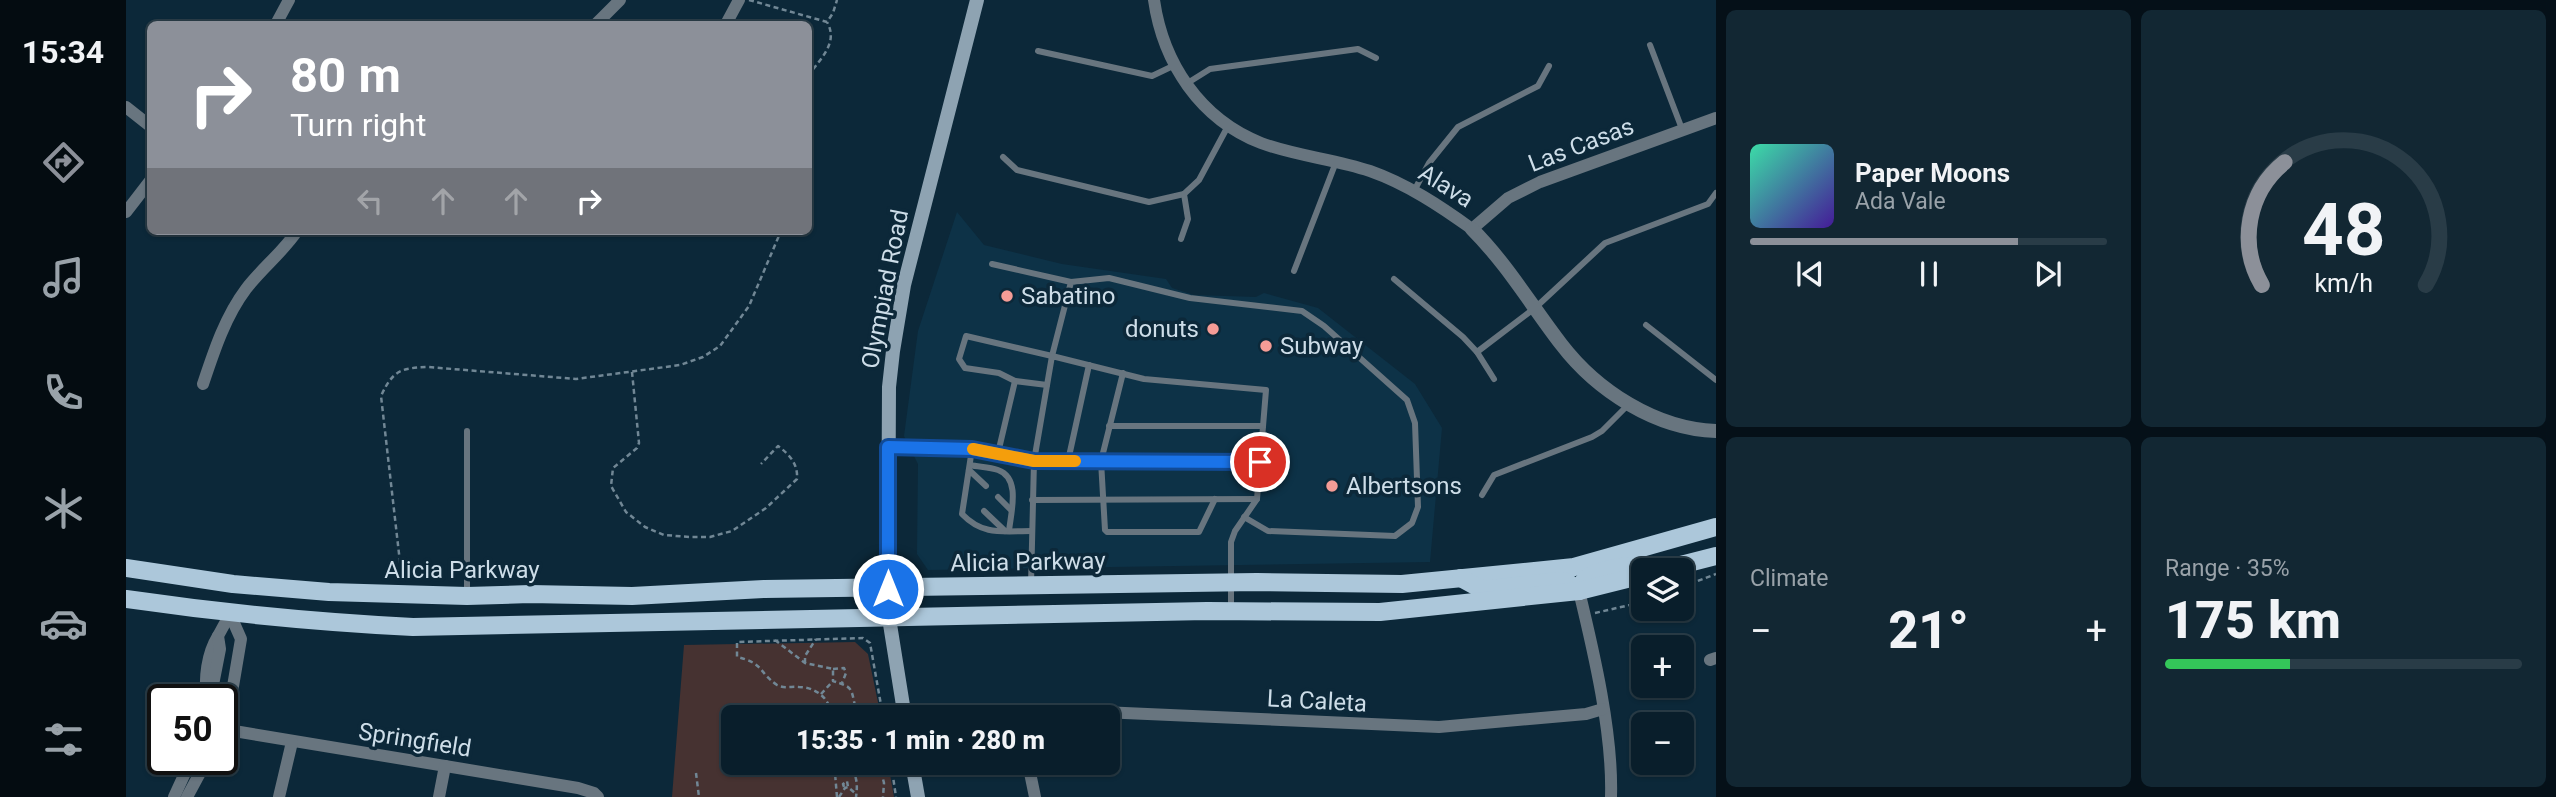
<!DOCTYPE html>
<meta charset="utf-8">
<style>
body{margin:0;font-family:Roboto,sans-serif;background:#122733;color:#f1f3f6;height:100vh;display:flex;flex-direction:column;font-size:26px;white-space:nowrap}
*{box-sizing:border-box;margin:0}
p{font-size:23px;color:#99a2a9}
.icon{flex:none;width:38px;height:38px;fill:none;stroke:currentColor;stroke-width:2;stroke-linecap:round;stroke-linejoin:round}
.map{position:relative;flex:1;overflow:hidden}
.panel{display:flex;flex-direction:column;gap:10px;padding:10px;background:#051018;width:840px}
.panel>*{flex:none}
.guide{position:absolute;left:21px;top:21px;width:665px;height:214px;border-radius:10px;box-shadow:0 2px 5px #0004,0 0 0 2px #293c47;background:#8c9099;color:#fff;overflow:hidden}
.buttons{position:absolute;left:1505px;top:558px;display:grid;gap:14px}
.buttons a{display:grid;place-items:center;width:63px;height:63px;border-radius:10px;background:#091e2b;box-shadow:0 2px 5px #0004,0 0 0 2px #293c47;font-size:35px}
.speed{position:absolute;left:21px;top:684px;display:flex;gap:14px;font-size:35px;font-weight:700;text-align:center}
.speed>*{display:grid;place-content:center;width:91px;height:91px;border-radius:50%;background:#091e2b;box-shadow:0 2px 5px #0004,0 0 0 2px #293c47;line-height:1}
.speed .limit{border:4px solid #111;border-radius:10px;background:#fff;color:#111}
.pin{position:absolute;display:grid;place-items:center;width:60px;height:60px;color:#fff;margin:-30px;border:4px solid #fff;border-radius:50%;box-shadow:0 2px 7px #0007}
.me{position:absolute;width:77px;margin:-38px;rotate:0deg;stroke-linejoin:round;filter:drop-shadow(0 0 5px #0008)}
.turn{display:flex;align-items:center;gap:24px;height:147px;padding:0 28px;font-size:32px}
.turn .icon{width:91px;height:91px;stroke-width:2.5}
.turn b{display:block;font-size:49px;line-height:60px}
.lanes{display:flex;align-items:center;height:66px;padding:0 28px;background:#0003;justify-content:center;gap:35px;direction:ltr}
.lanes .off{opacity:.35}
.big{font-size:52px;font-weight:800;line-height:1.1}
.panel .card{flex:1;display:flex;flex-direction:column;justify-content:center;gap:10px;min-width:0;padding:0 24px;border-radius:10px;background:#122733}
.panel .dial{align-items:center;gap:0}
.dial svg{height:182px;overflow:visible;fill:none;stroke:#293c47;stroke-width:7;stroke-linecap:round;text-anchor:middle}
.dial text{fill:#f1f3f6;stroke:none}
.song{display:flex;align-items:center;gap:21px}
.cover{width:84px;height:84px;border-radius:10px;background:linear-gradient(135deg,hsl(160 70% 55%),hsl(260 70% 35%))}
.played{height:7px;border-radius:4px;background:linear-gradient(90deg,#8c9099 75%,#293c47 75%)}
.keys{display:flex;justify-content:space-around;direction:ltr}
.heat{display:flex;justify-content:space-between;align-items:center;font-size:38px;direction:ltr}
.charge{height:10px;border-radius:5px;background:linear-gradient(90deg,#34c759 35%,#293c47 0)}
.panel .tiles{flex:1;display:grid;gap:10px;grid-template-columns:repeat(2,1fr)}
.trip{position:absolute;left:595px;top:705px;width:399px;height:70px;border-radius:10px;background:#091e2b;box-shadow:0 2px 5px #0004,0 0 0 2px #293c47;font-weight:800;line-height:70px;text-align:center}
main{display:flex;flex:1;min-height:0}
.dock{display:flex;flex-direction:column;width:126px;justify-content:space-around;align-items:center;background:#040c11;color:#99a2a9}
.dock .icon{width:49px;height:49px}
.dock .active{color:#8c9099}
.dock b{font-size:32px;color:#f1f3f6}
.map>svg:first-child{display:block}
.built{fill:#0d3247}
.green{fill:#463231}
.lines{fill:none;stroke-linecap:round;stroke-linejoin:round}
.path{stroke:#718795;stroke-width:2.5;stroke-dasharray:5 3.5;stroke-linecap:butt}
.service{stroke:#68757f;stroke-width:6}
.minor{stroke:#68757f;stroke-width:12}
.tertiary{stroke:#68757f;stroke-width:14}
.secondary{stroke:#8ea3b2;stroke-width:14}
.primary{stroke:#acc7da;stroke-width:18}
.route-casing{stroke:#114b97;stroke-width:18}
.route{stroke:#1a73e8;stroke-width:12}
.slow{stroke:#f59e0b;stroke-width:12}
.poi-dot{fill:#f59c96;stroke:#0c2839;stroke-width:2.5}
.labels{text-anchor:middle;dominant-baseline:central;stroke-width:7;stroke-linejoin:round;paint-order:stroke}
.street-label{font-size:24px;fill:#cddde8;stroke:#0c2839}
.poi-label{font-size:24px;fill:#cddde8;stroke:#0c2839;text-anchor:start}
</style>
<main>
<nav class="dock">
<b>15:34</b>
<svg class="icon active" aria-label="directions" viewBox="0 0 24 24"><path d="M12 3l9 9-9 9-9-9zM9 14v-3h6M13 9l2 2-2 2"/></svg>
<svg class="icon" aria-label="music" viewBox="0 0 24 24"><path d="M9 18V5l10-2v13"/><circle cx="6" cy="18" r="3"/><circle cx="16" cy="16" r="3"/></svg>
<svg class="icon" aria-label="phone" viewBox="0 0 24 24"><path d="M5 4h4l2 5-3 2q2 4 5 5l2-3 5 2v4C11 20 4 13 5 4z"/></svg>
<svg class="icon" aria-label="climate" viewBox="0 0 24 24"><path d="M12 3v18M4 7l16 10M4 17L20 7"/></svg>
<svg class="icon" aria-label="car" viewBox="0 0 24 24"><path d="M5 17H2v-5l4-1 3-4h7l3 4 3 1v5h-3M9 17h6M6 11h13"/><circle cx="7" cy="17" r="2"/><circle cx="17" cy="17" r="2"/></svg>
<svg class="icon" aria-label="filters" viewBox="0 0 24 24"><path d="M4 7h16M4 17h16"/><circle cx="9" cy="7" r="2"/><circle cx="15" cy="17" r="2"/></svg>
</nav>
<div class="map">
<svg width="1590" height="797" viewBox="0 0 1590 797">
<rect width="100%" height="100%" fill="#0c2839"/>
<!-- built -->
<path class="built" d="M831,212l27,33 78,19 104,15 6,9 22,7 62,2 8,-4 54,15 97,76 27,44 -12,134 -502,8 -11,-16 1,-90 -14,-28 14,-105z"/>
<!-- green -->
<path class="green" d="M729,642l13,12 13,63 -148,1v45h155l6,34h-222l12,-152z"/>
<g class="lines">
<!-- path -->
<g class="path">
<path d="M623,0l78,22 6,-9 4,-13"/>
<path d="M682,76c12,-17 31,-33 19,-54"/>
<path d="M506,372l7,71 -2,5 -24,20 -2,18 15,26 19,15 19,8 26,2h20l22,-6 34,-23 31,-29c1,-15 -7,-24 -19,-33l-17,18"/>
<path d="M276,580l-21,-184c12,-26 20,-28 47,-29l148,12 104,-14 23,-8 17,-11 29,-40 32,-75"/>
<path d="M1556,587l34,-13"/>
<path d="M1469,613l48,-11"/>
<path d="M649,640l30,23 28,6v12c19,6 18,6 22,25l26,-1 -11,-62 -7,-5 -126,4v15c27,6 22,16 40,28 7,4 15,1 22,2 17,0 34,13 31,31"/>
<path d="M679,663v-7l11,-17"/>
<path d="M707,669l11,-1 2,5 -4,10"/>
<path d="M695,694l12,-13"/>
<path d="M755,705l2,13"/>
<path d="M720,763c11,10 12,20 10,34"/>
<path d="M753,763l5,20 -1,14"/>
<path d="M765,763l5,34"/>
<path d="M570,773l3,24"/>
<path d="M718,787l-1,-3 4,-3 1,6"/>
<path d="M711,797l-2,-24 6,-10"/>
<path d="M713,797l6,-9 3,-1 8,7"/>
</g>
<!-- service -->
<g class="service">
<path d="M1524,45l32,84"/>
<path d="M912,51l114,25 23,-11"/>
<path d="M1060,84l24,-15 148,-20 18,9"/>
<path d="M877,157l14,13 132,32 35,-8"/>
<path d="M1288,191l15,-28 29,-36 80,-41 11,-20"/>
<path d="M1055,239l7,-20 -4,-25 15,-14 29,-54"/>
<path d="M866,264l79,18"/>
<path d="M1168,271l42,-109"/>
<path d="M1268,279l69,58 14,15 17,27"/>
<path d="M1520,325l70,55"/>
<path d="M1351,352l58,-44 70,-65 103,-39 8,-11"/>
<path d="M997,373l-22,88 4,69 2,2h92l16,-33"/>
<path d="M889,381l32,4"/>
<path d="M983,426h154"/>
<path d="M341,431v162"/>
<path d="M764,447l80,2 64,12 226,1"/>
<path d="M846,449l-10,65c21,22 41,17 69,17"/>
<path d="M872,453l17,-72 -16,-8 -34,-5 -6,-9 7,-23 86,20 19,-74 38,-4 81,20 112,13 22,15 83,74 8,23 3,84 -6,16 -17,13 -127,-5 -24,-14"/>
<path d="M942,461l21,-96"/>
<path d="M844,465c9,2 19,2 28,5 23,8 13,42 11,61"/>
<path d="M843,470l17,16"/>
<path d="M1356,495l12,-20 98,-38 10,-6 27,-27"/>
<path d="M872,497l13,13"/>
<path d="M906,500l225,-1"/>
<path d="M858,511l21,20"/>
<path d="M905,585l3,-124 18,-105 92,23 122,11 -9,109 -22,32 -4,11v67"/>
</g>
<!-- minor -->
<g class="minor">
<path d="M1028,0c9,63 46,119 107,143 35,13 73,16 109,28 37,13 70,35 102,58l36,-31 32,-16 176,-64"/>
<path d="M150,24l13,-24"/>
<path d="M470,24l24,-24"/>
<path d="M600,24l13,-24"/>
<path d="M0,107l24,19"/>
<path d="M0,212l24,-31"/>
<path d="M77,384c11,-33 22,-67 43,-95 16,-21 37,-37 51,-58"/>
<path d="M1453,591c15,62 34,143 32,206"/>
<path d="M1584,660l6,-2"/>
<path d="M81,700c-3,-22 0,-46 11,-64"/>
<path d="M84,700l10,-51 -2,-13 12,-22"/>
<path d="M903,718l28,-8 382,17 147,-13 17,-5"/>
<path d="M96,722l7,-12 12,-71 -11,-25"/>
<path d="M96,729l356,59 16,5 4,4"/>
<path d="M902,763l7,34"/>
<path d="M48,797l17,-37"/>
<path d="M61,797l20,-37"/>
<path d="M153,797l13,-55"/>
<path d="M313,797l6,-31"/>
</g>
<!-- tertiary -->
<path class="tertiary" d="M1346,229c35,35 59,76 89,115 36,47 95,85 155,87"/>
<!-- secondary -->
<g class="secondary">
<path d="M779,718l-16,-100 -1,-29 1,-202 4,-36 11,-66 73,-285"/>
<path d="M786,763l6,34"/>
</g>
<!-- primary -->
<g class="primary">
<path d="M0,568l107,16 96,8 138,4 63,-2 102,2 132,-7 493,-7 145,2 172,-17 142,-40"/>
<path d="M1535,570l55,-14"/>
<path d="M1335,578l22,12 74,-9 10,1 12,9"/>
<path d="M1453,591c4,-19 29,-21 46,-25"/>
<path d="M0,599c96,14 190,23 287,28l794,-16 173,1 199,-21 64,-16"/>
</g>
</g>
<g class="lines">
<!-- route casing -->
<g class="route-casing">
<path id="route" d="M762,589v-142l84,2 62,12 226,1"/>
</g>
<!-- route -->
<use href="#route" class="route"/>
<!-- slow -->
<path class="slow" d="M847,449l61,12h41"/>
</g>
<!-- markers -->
<g class="poi-dot">
<circle cx="881" cy="296" r="7"/>
<circle cx="1087" cy="329" r="7"/>
<circle cx="1140" cy="346" r="7"/>
<circle cx="1206" cy="486" r="7"/>
</g>
<g class="labels">
<!-- street labels -->
<g class="street-label">
<text transform="translate(1455 145) rotate(-21)">Las Casas</text>
<text transform="translate(1320 186) rotate(32)">Alava</text>
<text transform="translate(759 289) rotate(-79)">Olympiad Road</text>
<text transform="translate(902 562) rotate(-1)">Alicia Parkway</text>
<text x="336" y="570">Alicia Parkway</text>
<text transform="translate(1191 701) rotate(3)">La Caleta</text>
<text transform="translate(289 740) rotate(9)">Springfield</text>
</g>
<!-- poi labels -->
<g class="poi-label">
<text x="895" y="296">Sabatino</text>
<text x="1073" y="329" text-anchor="end">donuts</text>
<text x="1154" y="346">Subway</text>
<text x="1220" y="486">Albertsons</text>
</g>
</g>
</svg>
<div class="buttons">
<a><svg class="icon" aria-label="layers" viewBox="0 0 24 24"><path d="M12 4l9 5-9 5-9-5zM3 14l9 5 9-5"/></svg></a>
<a>+</a>
<a>−</a>
</div>
<div class="speed"><div class="limit">50</div></div>
<div class="pin" style="left:1134px;top:462px;background:#d93025"><svg class="icon" aria-label="arrive" viewBox="0 0 24 24"><path d="M6 21V4h12l-3 4 3 4H6"/></svg></div>
<svg class="me" style="left:762px;top:589px" viewBox="-20 -20 40 40"><circle r="17" fill="#1a73e8" stroke="#fff" stroke-width="3"/><path d="M0-11L8 9 0 5-8 9z" fill="#fff"/></svg>
<div class="trip">15:35 · 1 min · 280 m</div>
<div class="guide">
<div class="turn"><svg class="icon" aria-label="right" viewBox="0 0 24 24"><path d="M7 20v-9h11M14 6l5 5-5 5"/></svg><div><b>80 m</b>Turn right</div></div>
<div class="lanes"><svg class="icon off" aria-label="left" viewBox="0 0 24 24"><path d="M17 20v-9H6M10 6l-5 5 5 5"/></svg><svg class="icon off" aria-label="ahead" viewBox="0 0 24 24"><path d="M12 20V5M6 11l6-6 6 6"/></svg><svg class="icon off" aria-label="ahead" viewBox="0 0 24 24"><path d="M12 20V5M6 11l6-6 6 6"/></svg><svg class="icon" aria-label="right" viewBox="0 0 24 24"><path d="M7 20v-9h11M14 6l5 5-5 5"/></svg></div>
</div>
</div>
<section class="panel">
<div class="tiles">
<div class="card">
<div class="song"><i class="cover"></i><div><b>Paper Moons</b><p>Ada Vale</p></div></div>
<div class="played"></div>
<div class="keys"><svg class="icon" aria-label="previous" viewBox="0 0 24 24"><path d="M18 5L8 12l10 7zM5 5v14"/></svg><svg class="icon" aria-label="pause" viewBox="0 0 24 24"><path d="M8 5v14M16 5v14"/></svg><svg class="icon" aria-label="next" viewBox="0 0 24 24"><path d="M6 5l10 7-10 7zM19 5v14"/></svg></div>
</div>
<div class="card dial"><svg viewBox="0 0 100 80">
<path d="M14 69A42 42 0 1 1 86 69"/>
<path d="M14 69A42 42 0 0 1 24 15" stroke="#8c9099"/>
<text x="50" y="56" font-size="32" font-weight="700">48</text>
<text x="50" y="72" font-size="11">km/h</text>
</svg></div>
<div class="card"><p>Climate</p>
<div class="heat"><a>−</a><b class="big">21°</b><a>+</a></div>
</div>
<div class="card"><p>Range · 35%</p><b class="big">175 km</b><div class="charge"></div></div>
</div>
</section>
</main>
